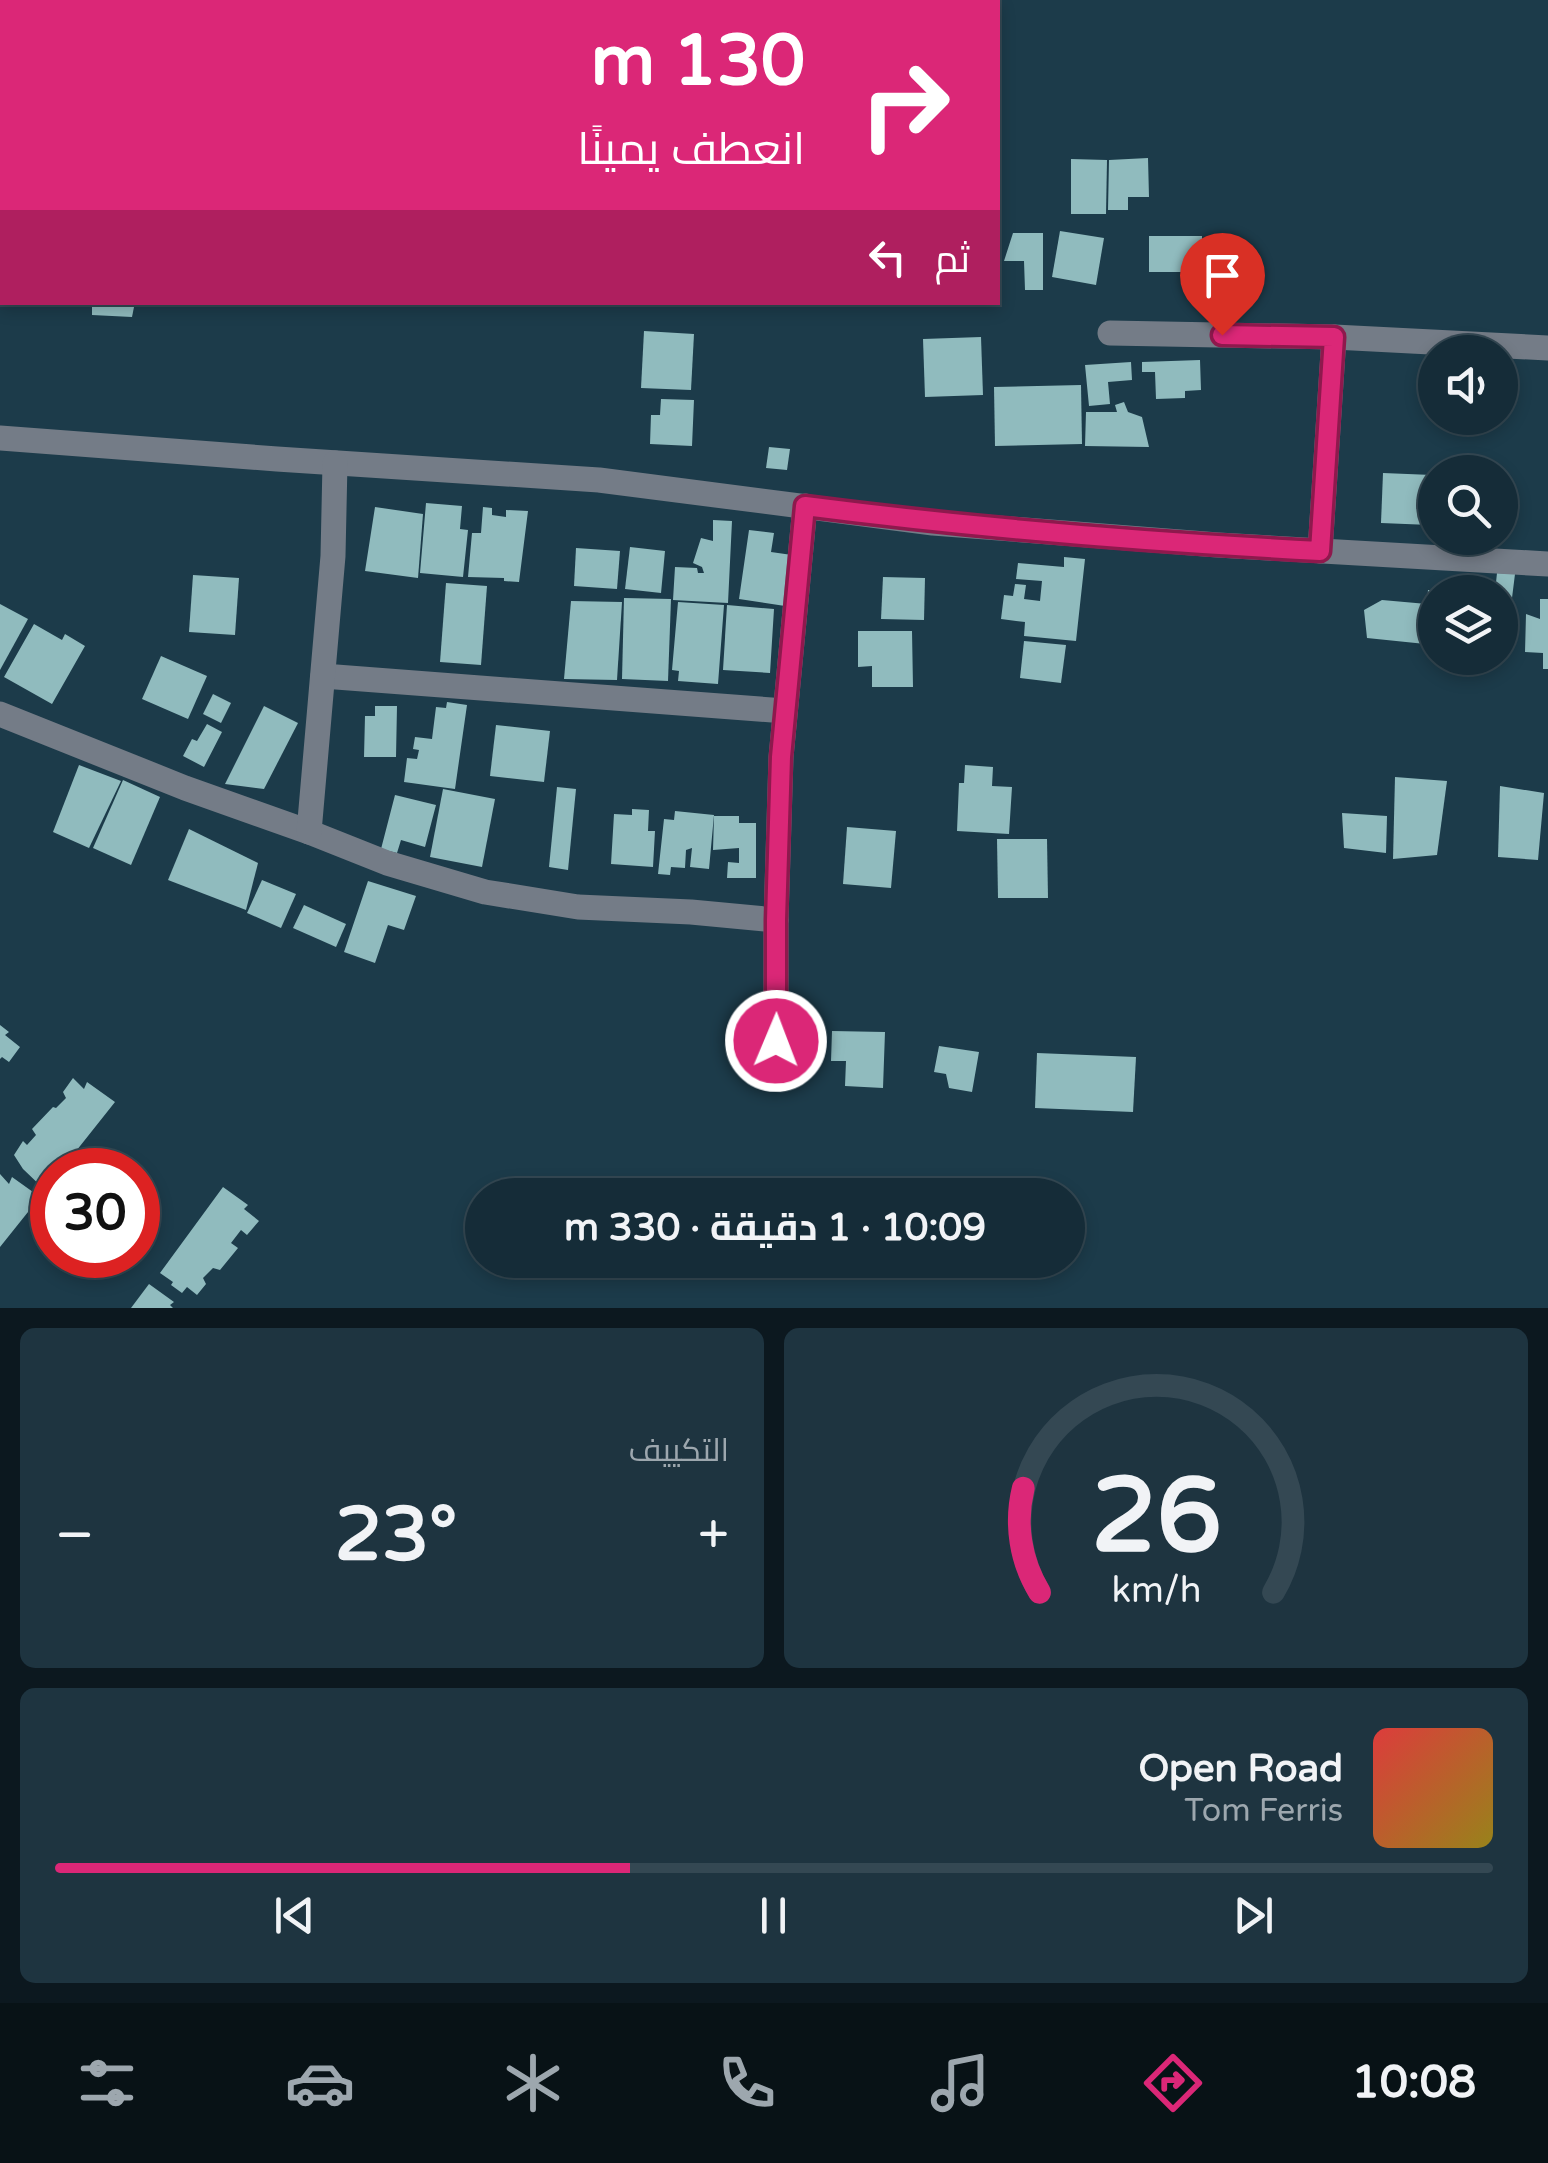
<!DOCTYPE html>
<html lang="ar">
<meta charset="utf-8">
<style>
body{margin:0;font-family:"Varela Round",Cairo,sans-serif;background:#1e3440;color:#f1f3f6;direction:rtl;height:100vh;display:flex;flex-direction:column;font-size:38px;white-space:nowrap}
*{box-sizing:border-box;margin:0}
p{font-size:32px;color:#9da7ae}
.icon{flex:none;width:55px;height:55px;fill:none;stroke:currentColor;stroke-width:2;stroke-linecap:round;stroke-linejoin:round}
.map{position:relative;height:1308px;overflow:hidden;direction:ltr}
.sheet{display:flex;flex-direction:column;gap:20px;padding:20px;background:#0c181f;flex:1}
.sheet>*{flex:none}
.top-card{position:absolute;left:0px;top:0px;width:1000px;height:305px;box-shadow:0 5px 15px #0003,0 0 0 2px #344853;direction:rtl;background:#db2777;color:#fff;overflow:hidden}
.tools{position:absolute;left:1418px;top:335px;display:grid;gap:20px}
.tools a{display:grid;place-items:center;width:100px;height:100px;border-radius:50%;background:#152c38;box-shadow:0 5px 15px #0003,0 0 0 2px #344853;font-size:50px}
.speed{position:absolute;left:30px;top:1148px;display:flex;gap:20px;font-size:50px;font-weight:700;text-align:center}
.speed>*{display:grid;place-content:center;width:130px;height:130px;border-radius:50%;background:#152c38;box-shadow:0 5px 15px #0003,0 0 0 2px #344853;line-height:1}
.speed .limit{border:15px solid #d22;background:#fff;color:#111}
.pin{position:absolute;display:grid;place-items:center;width:85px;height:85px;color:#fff;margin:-102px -42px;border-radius:50% 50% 50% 0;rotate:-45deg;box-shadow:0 0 10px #0007}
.pin .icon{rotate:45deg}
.me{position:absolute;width:110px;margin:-55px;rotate:1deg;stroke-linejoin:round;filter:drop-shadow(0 0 8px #0008)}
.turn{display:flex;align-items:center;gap:35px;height:210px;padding:0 30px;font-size:45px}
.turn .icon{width:130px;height:130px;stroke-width:2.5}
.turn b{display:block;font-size:70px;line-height:85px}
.then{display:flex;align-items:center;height:95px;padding:0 30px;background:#0003;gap:20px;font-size:38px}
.big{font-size:75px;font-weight:700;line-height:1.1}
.sheet .tile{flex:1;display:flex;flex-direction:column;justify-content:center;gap:15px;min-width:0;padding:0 35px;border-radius:15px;background:#1e3440}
.sheet .dial{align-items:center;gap:0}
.dial svg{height:260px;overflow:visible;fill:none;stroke:#344853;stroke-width:7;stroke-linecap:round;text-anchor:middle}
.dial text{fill:#f1f3f6;stroke:none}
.song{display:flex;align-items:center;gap:30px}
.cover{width:120px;height:120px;border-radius:15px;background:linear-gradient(135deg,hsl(0 70% 55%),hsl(50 70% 35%))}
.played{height:10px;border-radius:5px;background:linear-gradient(90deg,#db2777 40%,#344853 40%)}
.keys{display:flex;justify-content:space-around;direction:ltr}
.heat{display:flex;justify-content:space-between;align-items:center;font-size:55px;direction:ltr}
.sheet .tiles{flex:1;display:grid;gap:20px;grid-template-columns:1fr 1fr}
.tile:last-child{grid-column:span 2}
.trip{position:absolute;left:465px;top:1178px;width:620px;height:100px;border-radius:50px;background:#152c38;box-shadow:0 5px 15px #0003,0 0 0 2px #344853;font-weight:700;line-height:100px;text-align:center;direction:rtl}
.dock{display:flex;height:160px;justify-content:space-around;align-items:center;background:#081216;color:#9da7ae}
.dock .icon{width:70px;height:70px}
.dock .selected{color:#db2777}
.dock b{font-size:45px;color:#f1f3f6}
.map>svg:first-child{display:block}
.building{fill:#90bbbe}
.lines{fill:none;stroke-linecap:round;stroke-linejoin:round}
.minor{stroke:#747c87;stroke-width:25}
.route-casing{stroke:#8e194d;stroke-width:25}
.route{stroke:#db2777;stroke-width:18}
</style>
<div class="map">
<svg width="1548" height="1308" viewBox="0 0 1548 1308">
<rect width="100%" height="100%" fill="#1c3b4a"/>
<!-- building -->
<g class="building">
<path d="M1148,158l1,39h-21v13h-20l1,-50z"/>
<path d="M1071,159l36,1 -1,54h-35z"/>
<path d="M1060,231l44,7 -8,47 -44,-8z"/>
<path d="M1013,233h30v57h-18l-1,-29h-20z"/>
<rect x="1149" y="236" width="53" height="36"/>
<path d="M92,302h43l-3,15 -40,-2z"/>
<path d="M644,331l50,3 -3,56 -50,-2z"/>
<path d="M981,337l2,58 -58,2 -2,-58z"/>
<path d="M1200,360l1,30 -16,1v7l-29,1 -1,-27h-13v-10z"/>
<path d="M1131,362l1,18 -24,2 2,22 -21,2 -4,-41z"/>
<path d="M1081,385l1,59 -87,2 -1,-59z"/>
<path d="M661,399l33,1 -2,46 -42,-2 1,-29h9z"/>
<path d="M1124,402l4,10 14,5 7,30 -64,-1 1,-34h31l-2,-7z"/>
<path d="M769,447l21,2 -3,21 -21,-2z"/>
<path d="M1383,473l49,2 -2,50 -49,-2z"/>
<path d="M426,503l36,3 -2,23 8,1 -5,47 -43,-4z"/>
<path d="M375,507l48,7 -5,64 -53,-7z"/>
<path d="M483,507l9,1v7l14,2v-7l22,1 -9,71 -15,-1v-3l-36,-1 4,-44h9z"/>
<path d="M713,520l19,1 -4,82 -55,-3 2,-33 22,1 1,5h6l-2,-6 -9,-4 8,-25 12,3z"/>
<path d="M749,530l25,3 -3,19 21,3 -7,51 -46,-7z"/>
<path d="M630,547l35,4 -4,42 -36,-4z"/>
<path d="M576,548l44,3 -3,38 -43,-3z"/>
<path d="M1064,557l21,2 -9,82 -52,-5 1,-14 -24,-3 3,-24 9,1 2,-12 11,1 -2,14 16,2 2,-20 -26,-2 2,-16 46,4z"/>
<path d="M1497,573l18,1 -3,24 -12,-1v-5h-5z"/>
<path d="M193,575l46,3 -4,57 -46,-3z"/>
<path d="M883,577l42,1 -1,42 -43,-1z"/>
<path d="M446,583l41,3 -6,79 -41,-3z"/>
<path d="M1428,590h7v55l-68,-7 -3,-28 18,-10 45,4z"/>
<path d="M624,598l47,1 -3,82 -46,-2z"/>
<path d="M1540,599h8v70h-5v-16l-18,-1 1,-38 14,5z"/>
<path d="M571,601l51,1 -5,78 -53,-1z"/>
<path d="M678,602l46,3 -6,79 -40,-3 1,-10 -7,-1z"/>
<path d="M0,604l28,15 -28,51z"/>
<path d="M727,605l47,4 -4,64 -47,-3z"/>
<path d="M34,624l28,16 3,-6 20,12 -33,58 -48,-27z"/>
<path d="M858,631h54l1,56h-41v-21l-14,1z"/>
<path d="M1024,641l42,4 -5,38 -41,-5z"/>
<path d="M161,656l46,20 -19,43 -46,-20z"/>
<path d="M213,694l18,9 -10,20 -18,-9z"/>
<path d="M447,702l20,3 -12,84 -51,-7 3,-24 10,1 2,-9 -6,-1 2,-12 17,2 4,-32 10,1z"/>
<path d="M264,706l34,17 -34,66 -39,-5z"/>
<path d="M375,706h22l-1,51h-32l1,-41h10z"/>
<path d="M207,724l15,8 -18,35 -21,-11 9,-17 5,2z"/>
<path d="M496,725l54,6 -6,51 -54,-6z"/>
<path d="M79,765l42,16 -32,67 -36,-16z"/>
<path d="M965,765l28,2 -1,19 20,1 -3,47 -52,-3 2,-48h5z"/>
<path d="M1395,777l52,4 -10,74 -44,4z"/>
<path d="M123,780l37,17 -29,68 -38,-17z"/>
<path d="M1500,786l44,7 -6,67 -40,-3z"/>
<path d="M557,787l19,2 -8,81 -19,-3z"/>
<path d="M443,789l52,10 -13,68 -52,-10z"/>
<path d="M395,795l41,10 -11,42 -24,-7 -4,13 -16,-4z"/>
<path d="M632,809l17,1 -1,21h7l-2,36 -42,-3 3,-50 18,1z"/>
<path d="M675,811l39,4 -5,54 -19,-2 2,-19 -6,2 -1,18 -14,-1 -1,8 -12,-1 6,-55 10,1z"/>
<path d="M1342,813l45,3 -1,37 -42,-5z"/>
<path d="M714,816h25v7h17v55h-29l1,-16 11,1v-15l-26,2z"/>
<path d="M847,827l49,4 -5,57 -48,-4z"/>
<path d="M189,829l69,34 -12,47 -78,-30z"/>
<path d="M997,839h50l1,59h-50z"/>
<path d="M262,880l34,14 -15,34 -34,-15z"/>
<path d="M368,881l48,15 -12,34 -16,-5 -13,38 -31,-11z"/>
<path d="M304,905l42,19 -10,23 -43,-19z"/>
<path d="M0,1025l9,7 -4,3 15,12 -11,15 -7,-5 -2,2z"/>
<path d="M832,1031l53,1 -2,56 -38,-2 1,-25h-15z"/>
<path d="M939,1046l40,6 -7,40 -23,-4 -3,-14 -12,-2z"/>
<path d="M1037,1053l99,4 -3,55 -98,-4z"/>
<path d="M73,1078l11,11 3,-7 28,20 -54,68h-9v10l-7,10 -22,-21 -9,-14 9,-14 4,4 9,-10 -4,-6 21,-22 3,1 10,-10 -3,-6z"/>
<path d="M0,1174l9,10 3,-7 28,20 -40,50z"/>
<path d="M223,1187l25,18 -4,4 15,12 -12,14 -6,-5 -10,13 7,5 -18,22 -7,-2 -10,10 3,6 -9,11 -10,-8 -5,6 -11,-8 2,-3 -13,-9z"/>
<path d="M149,1284l25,18 -4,3 3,3h-42z"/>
</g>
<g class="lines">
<!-- minor -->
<g class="minor">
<path d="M1110,333l224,4 214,11"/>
<path d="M0,438l277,21 322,21 334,43 285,22 330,19"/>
<path d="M1320,551l14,-214"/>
<path d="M323,676l462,35"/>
<path d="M0,714l185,74 124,44 78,31 98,29 93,15 113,5 85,8"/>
<path d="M309,832l24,-276 2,-93"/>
<path d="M776,1041v-121l5,-163 24,-251"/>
</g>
</g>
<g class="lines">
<!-- route casing -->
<g class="route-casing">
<path id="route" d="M776,1041v-121l5,-163 24,-251c171,22 343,36 515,45l14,-214 -112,-2"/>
</g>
<!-- route -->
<use href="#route" class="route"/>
</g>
</svg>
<div class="tools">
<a><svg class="icon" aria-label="sound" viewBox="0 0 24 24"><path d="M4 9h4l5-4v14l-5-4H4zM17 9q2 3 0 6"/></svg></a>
<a><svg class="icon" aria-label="search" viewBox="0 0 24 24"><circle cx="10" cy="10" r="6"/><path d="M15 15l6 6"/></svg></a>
<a><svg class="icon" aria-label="layers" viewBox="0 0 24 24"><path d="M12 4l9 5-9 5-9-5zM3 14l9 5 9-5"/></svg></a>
</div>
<div class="speed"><div class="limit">30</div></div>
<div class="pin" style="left:1222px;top:335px;background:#d93025"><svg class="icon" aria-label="arrive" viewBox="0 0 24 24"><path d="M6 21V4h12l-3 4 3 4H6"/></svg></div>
<svg class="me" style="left:776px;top:1041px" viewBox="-20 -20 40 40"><circle r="17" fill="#db2777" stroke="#fff" stroke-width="3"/><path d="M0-11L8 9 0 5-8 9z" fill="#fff"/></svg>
<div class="trip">10:09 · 1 دقيقة · 330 m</div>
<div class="top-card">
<div class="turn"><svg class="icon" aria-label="right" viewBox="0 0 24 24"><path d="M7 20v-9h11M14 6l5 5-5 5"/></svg><div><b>130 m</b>انعطف يمينًا</div></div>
<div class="then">ثم<svg class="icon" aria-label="left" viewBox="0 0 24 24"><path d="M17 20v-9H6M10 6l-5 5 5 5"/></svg></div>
</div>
</div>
<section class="sheet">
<div class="tiles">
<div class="tile dial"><svg viewBox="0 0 100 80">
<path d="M14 69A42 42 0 1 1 86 69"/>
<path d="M14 69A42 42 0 0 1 9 37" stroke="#db2777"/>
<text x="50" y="56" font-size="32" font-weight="700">26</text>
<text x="50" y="72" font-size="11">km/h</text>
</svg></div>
<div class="tile"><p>التكييف</p>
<div class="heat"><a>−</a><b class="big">23°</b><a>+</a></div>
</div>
<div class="tile">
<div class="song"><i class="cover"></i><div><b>Open Road</b><p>Tom Ferris</p></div></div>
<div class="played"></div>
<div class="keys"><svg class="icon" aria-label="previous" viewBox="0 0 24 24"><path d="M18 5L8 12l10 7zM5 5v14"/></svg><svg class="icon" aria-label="pause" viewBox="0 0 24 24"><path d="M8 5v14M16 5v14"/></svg><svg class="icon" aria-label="next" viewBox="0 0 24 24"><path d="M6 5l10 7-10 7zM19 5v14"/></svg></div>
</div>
</div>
</section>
<nav class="dock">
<b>10:08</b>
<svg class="icon selected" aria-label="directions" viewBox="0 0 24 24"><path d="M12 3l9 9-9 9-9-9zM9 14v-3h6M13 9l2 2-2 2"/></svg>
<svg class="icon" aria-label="music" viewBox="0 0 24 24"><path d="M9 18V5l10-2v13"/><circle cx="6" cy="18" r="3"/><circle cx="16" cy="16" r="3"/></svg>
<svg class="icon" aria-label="phone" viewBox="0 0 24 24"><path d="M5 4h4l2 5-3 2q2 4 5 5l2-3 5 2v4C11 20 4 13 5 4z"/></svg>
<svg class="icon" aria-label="climate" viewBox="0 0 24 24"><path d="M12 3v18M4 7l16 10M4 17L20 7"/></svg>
<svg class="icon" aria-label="car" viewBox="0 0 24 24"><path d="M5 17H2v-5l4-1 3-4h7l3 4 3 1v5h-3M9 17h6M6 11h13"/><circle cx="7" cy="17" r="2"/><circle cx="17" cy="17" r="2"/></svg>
<svg class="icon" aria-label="filters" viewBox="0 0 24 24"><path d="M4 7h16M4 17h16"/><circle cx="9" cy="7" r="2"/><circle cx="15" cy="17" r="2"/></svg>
</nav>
